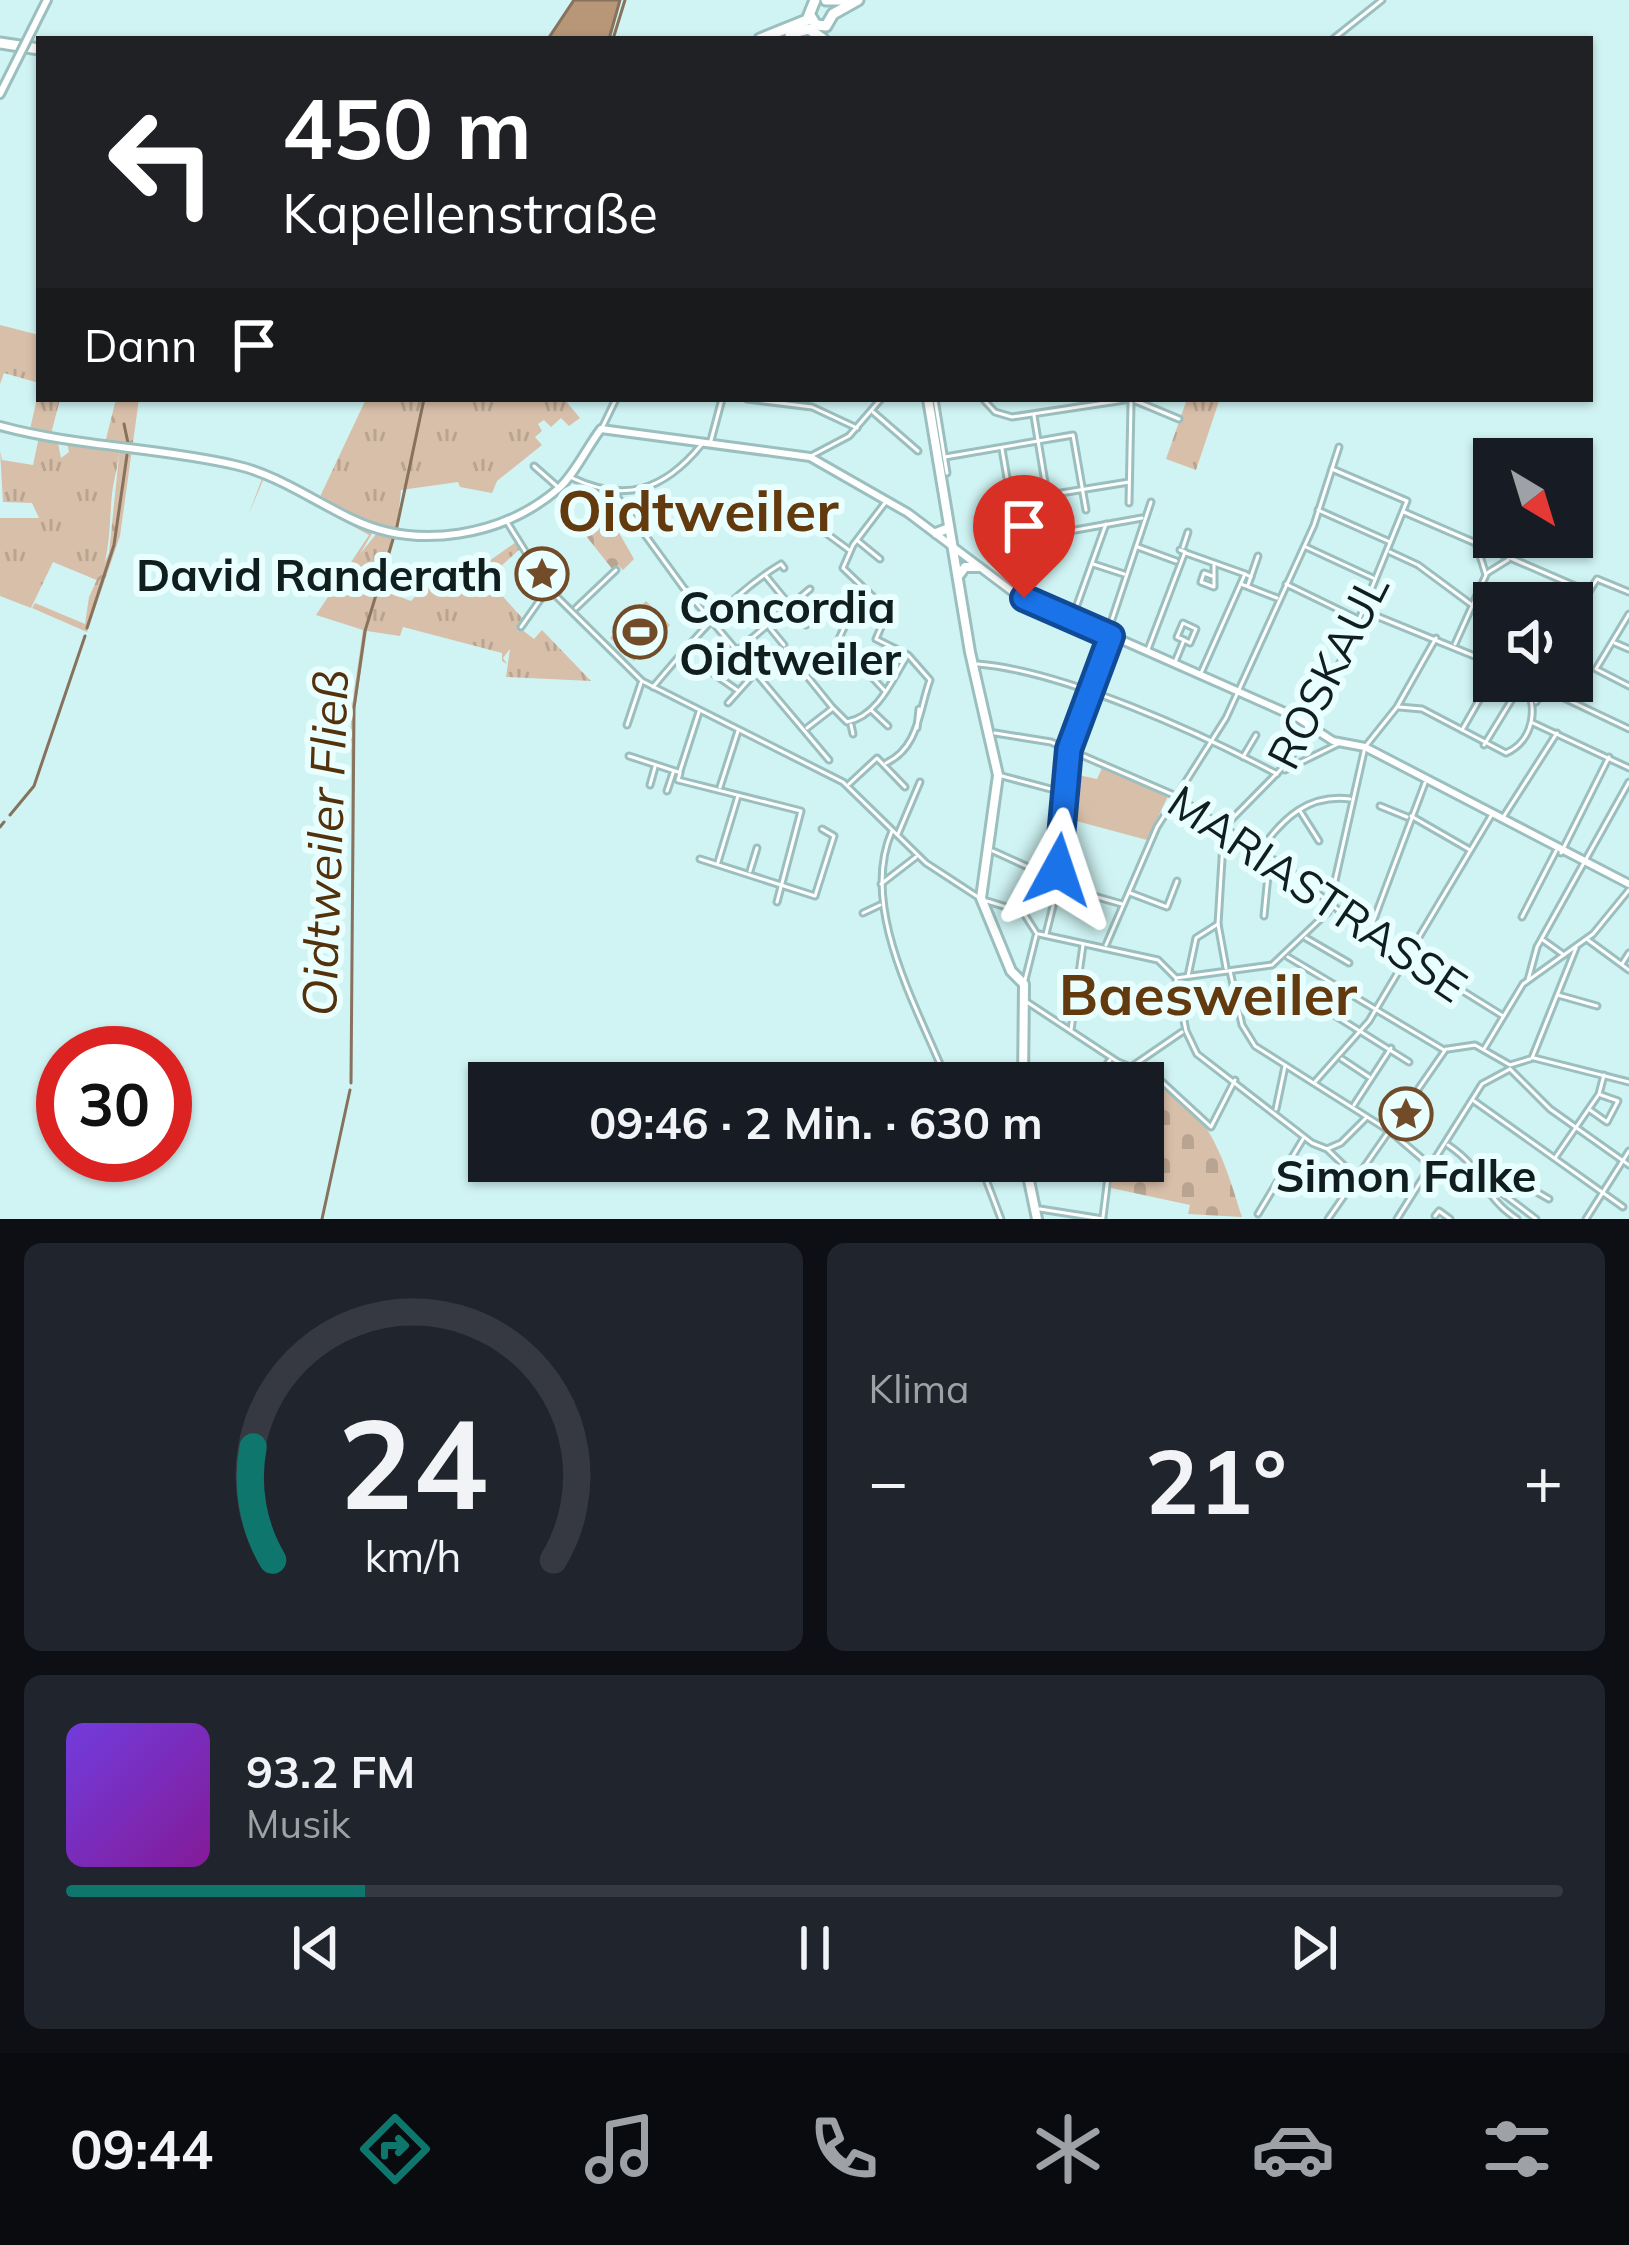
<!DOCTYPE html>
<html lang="de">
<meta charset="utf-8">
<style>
body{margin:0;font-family:Mulish,sans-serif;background:#20242c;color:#f1f3f6;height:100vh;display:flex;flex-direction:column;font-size:45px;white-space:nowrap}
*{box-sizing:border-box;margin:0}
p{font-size:39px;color:#9ea1a6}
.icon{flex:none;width:66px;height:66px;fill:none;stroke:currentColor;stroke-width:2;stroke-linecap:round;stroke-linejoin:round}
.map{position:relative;height:1219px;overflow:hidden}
.drawer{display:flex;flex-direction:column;gap:24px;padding:24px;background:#0d0f14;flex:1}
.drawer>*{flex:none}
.guide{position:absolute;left:36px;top:36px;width:1557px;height:366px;border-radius:0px;box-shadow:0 3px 9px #0004;background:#202124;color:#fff;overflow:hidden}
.needle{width:78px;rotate:142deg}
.tools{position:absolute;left:1473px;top:438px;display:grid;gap:24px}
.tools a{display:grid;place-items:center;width:120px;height:120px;border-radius:0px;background:#171b24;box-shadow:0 3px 9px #0004;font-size:60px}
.speed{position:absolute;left:36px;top:1026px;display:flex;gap:24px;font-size:60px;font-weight:700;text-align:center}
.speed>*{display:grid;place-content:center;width:156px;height:156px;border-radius:50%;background:#171b24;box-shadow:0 3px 9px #0004;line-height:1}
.speed .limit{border:18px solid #d22;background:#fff;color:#111}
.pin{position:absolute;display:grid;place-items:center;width:102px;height:102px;color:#fff;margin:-123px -51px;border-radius:50% 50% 50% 0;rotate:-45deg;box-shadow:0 0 12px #0007}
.pin .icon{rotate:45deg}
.me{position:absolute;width:132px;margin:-66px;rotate:5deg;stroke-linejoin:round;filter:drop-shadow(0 0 9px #0008)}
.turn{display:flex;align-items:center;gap:42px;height:252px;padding:0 48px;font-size:54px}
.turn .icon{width:156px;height:156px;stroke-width:2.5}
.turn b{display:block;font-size:84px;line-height:102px}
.then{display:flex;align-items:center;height:114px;padding:0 48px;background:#0003;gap:24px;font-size:45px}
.big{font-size:90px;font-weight:700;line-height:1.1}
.drawer .widget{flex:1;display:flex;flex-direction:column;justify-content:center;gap:18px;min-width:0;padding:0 42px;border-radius:18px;background:#20242c}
.drawer .dial{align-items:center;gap:0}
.dial svg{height:312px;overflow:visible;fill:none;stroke:#363941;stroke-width:7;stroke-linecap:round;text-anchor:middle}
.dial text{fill:#f1f3f6;stroke:none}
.song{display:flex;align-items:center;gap:36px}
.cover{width:144px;height:144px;border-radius:18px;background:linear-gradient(135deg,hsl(260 70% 55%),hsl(290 70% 35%))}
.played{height:12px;border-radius:6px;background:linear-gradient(90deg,#0f766e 20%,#363941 20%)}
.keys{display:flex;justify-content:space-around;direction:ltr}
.heat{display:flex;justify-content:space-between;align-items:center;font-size:66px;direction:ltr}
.drawer .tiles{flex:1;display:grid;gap:24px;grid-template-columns:1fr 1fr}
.widget:last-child{grid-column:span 2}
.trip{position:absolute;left:468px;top:1062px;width:696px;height:120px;border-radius:0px;background:#171b24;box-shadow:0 3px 9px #0004;font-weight:700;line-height:120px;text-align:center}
.dock{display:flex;height:192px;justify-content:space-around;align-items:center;background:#090b0e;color:#9ea1a6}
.dock .icon{width:84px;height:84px}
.dock .selected{color:#0f766e}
.dock b{font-size:54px;color:#f1f3f6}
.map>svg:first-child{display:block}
.grass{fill:url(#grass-tufts)}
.forest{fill:url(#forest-crowns)}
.cemetery{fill:url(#cemetery-stones)}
.park{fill:#d8bfa9}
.water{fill:#b89678;stroke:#86725d;stroke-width:3}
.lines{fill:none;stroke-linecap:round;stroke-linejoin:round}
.stream{stroke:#86725d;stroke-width:3}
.minor-casing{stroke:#9bbfbe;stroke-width:9}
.tertiary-casing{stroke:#9bbfbe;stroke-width:12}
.secondary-casing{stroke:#9bbfbe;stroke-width:14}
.primary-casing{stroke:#9bbfbe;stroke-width:15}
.minor{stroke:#fff;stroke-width:3}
.tertiary{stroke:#fff;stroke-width:6}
.secondary{stroke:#fff;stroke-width:8}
.primary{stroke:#fff;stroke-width:9}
.tertiary-bridge-casing{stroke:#9bbfbe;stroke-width:12;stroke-linecap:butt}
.tertiary-bridge{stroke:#fff;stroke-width:6}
.route-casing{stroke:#114b97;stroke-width:30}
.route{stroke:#1a73e8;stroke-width:21}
.labels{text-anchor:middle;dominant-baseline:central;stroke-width:12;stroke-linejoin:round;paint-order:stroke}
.poi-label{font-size:45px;font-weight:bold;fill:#101e1e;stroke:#e9fefe;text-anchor:end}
.street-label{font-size:45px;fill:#101e1e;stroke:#e9fefe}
.water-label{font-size:48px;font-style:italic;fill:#53310b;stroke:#e9fefe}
.district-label{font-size:57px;font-weight:bold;fill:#623a0d;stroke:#e9fefe}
</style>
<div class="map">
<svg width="1629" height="1219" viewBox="0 0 1629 1219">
<defs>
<pattern id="grass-tufts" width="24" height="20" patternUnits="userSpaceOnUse" patternTransform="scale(3)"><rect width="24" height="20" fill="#d8bfa9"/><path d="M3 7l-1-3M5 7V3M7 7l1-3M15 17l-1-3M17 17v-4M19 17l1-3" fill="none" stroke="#b8a491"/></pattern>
<pattern id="forest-crowns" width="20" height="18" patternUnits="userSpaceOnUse" patternTransform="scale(3)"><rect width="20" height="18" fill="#d8bfa9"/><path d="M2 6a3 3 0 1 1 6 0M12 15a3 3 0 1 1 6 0" fill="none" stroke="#b8a491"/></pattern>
<pattern id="cemetery-stones" width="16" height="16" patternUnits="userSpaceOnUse" patternTransform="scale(3)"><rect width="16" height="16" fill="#d8bfa9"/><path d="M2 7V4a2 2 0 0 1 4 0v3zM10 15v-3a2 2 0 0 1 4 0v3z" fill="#b8a491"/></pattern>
</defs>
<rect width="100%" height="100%" fill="#d0f4f4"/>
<!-- grass -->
<g class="grass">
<path d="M0,325l39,10v48l-35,-10 -4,11z"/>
<path d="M39,390v9h21l-9,35 6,4 4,20 8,-6 -3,-14 54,7c-1,18 -6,33 -8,49 -3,30 -1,56 -13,87l-46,-19 -22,46 -31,-12v-78h39l-7,-15 -29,-1 -3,-51 2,9 31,5 7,-33 -10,-3z"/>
<path d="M366,399h198l16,19 -11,8 -8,-8 -10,9 -7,-7 -6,4 4,7 -7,6 7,8 -45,36 -5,12 -32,-6 -2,-5 -57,8 -4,41 -79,-30z"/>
<path d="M1187,399l32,2 -23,69 -30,-11z"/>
<path d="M263,476l111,54 -14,24 17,-21 18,3 -13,54 29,11 26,-28 18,12 61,-43 5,6 -34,31 37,41 -7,12 4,-3 13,10 8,-9 49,51 -85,-4 4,-28 -7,9 4,6 -5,-3v-8l-99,-26 -3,9 -33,-5 -12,79 -3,233 -1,-231 12,-82 -47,-15 53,-80 -105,-57 -16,38z"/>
</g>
<!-- forest -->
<path class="forest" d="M116,399h23l-19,137 -33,96 -55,-24 3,-5 50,21 4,-27 20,-44 11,-107 -15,-3z"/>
<!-- cemetery -->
<g class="cemetery">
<path d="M603,494l17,8 -19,15 13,7 20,35 -11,11 -5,-5 -5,5 -34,-43 28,-23z"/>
<path d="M1130,1075c74,18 91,74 112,142l-54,-3 2,-9 -79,-17 2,-27h30v-78h-17z"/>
</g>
<!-- park -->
<g class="park">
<path d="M646,601l24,24 -36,36 -24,-23z"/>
<path d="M1103,766l66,28 -22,46 -82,-22 4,-45 28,6z"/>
</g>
<!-- water -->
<path class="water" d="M574,0h46l-11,39h-61z"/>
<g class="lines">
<!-- stream -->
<g class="stream">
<path d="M613,39l12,-39"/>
<path d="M124,424l4,19"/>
<path d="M396,531l28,-132"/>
<path d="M87,628l27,-83 13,-90"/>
<path d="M10,815l24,-29 51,-150"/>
<path d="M0,827l4,-5"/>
<path d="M351,1083l3,-375 11,-77 29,-95"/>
<path d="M322,1219l28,-129"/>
</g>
<!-- minor casing -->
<g class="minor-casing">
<g id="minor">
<path d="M1333,39l49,-39"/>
<path d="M747,399l65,8 45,21"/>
<path d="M935,399l12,74"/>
<path d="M983,399l12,13 17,5 119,-18 48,20"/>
<path d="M873,412l45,39"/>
<path d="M1034,416l19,115"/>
<path d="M602,428l14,-29"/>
<path d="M710,444l12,-45"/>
<path d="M1002,449l9,52 118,-19"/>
<path d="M811,456l38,-20 32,-37"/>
<path d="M945,457l128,-22 13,75"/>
<path d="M534,466l25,22"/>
<path d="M570,477c54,26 93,15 132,-33"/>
<path d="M616,495l67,92 146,173"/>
<path d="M885,503l-32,42 -10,23 45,43 -12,28 32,16 22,25c-11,30 -11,68 -44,83"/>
<path d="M1129,503l2,-100"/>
<path d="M1318,510l72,32"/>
<path d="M1404,512l185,80 -17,37"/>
<path d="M507,522l41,66 94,93 201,101 83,81 52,34"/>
<path d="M811,522l38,28"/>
<path d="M858,541l22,18"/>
<path d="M1016,546l23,15"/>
<path d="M1138,547l38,14"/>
<path d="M1183,547l5,-15"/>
<path d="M1306,547l67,31"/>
<path d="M1014,549l4,-6"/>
<path d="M1390,552l28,13 54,40"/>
<path d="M1186,553l59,21"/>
<path d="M1093,564l31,10"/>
<path d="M1487,573l21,-13"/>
<path d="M765,575l41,50"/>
<path d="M1212,576l-8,-3 -3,9 13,5v-22"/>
<path d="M1241,584l36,14"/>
<path d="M1286,584l72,35"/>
<path d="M1248,585l10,-29"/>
<path d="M862,587l-24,54 47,50"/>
<path d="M1590,590l7,-11 32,13"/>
<path d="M1025,596l28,-62 89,-16"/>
<path d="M1476,603l18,8"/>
<path d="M576,608l40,-38"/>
<path d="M1364,611l130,53"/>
<path d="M1629,614l-33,55 33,17"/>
<path d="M1073,616l33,-92"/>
<path d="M521,627l26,-37"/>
<path d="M770,628l14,17"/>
<path d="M1615,643l14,6"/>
<path d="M1455,644l31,-69 -10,-32"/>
<path d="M785,649l47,58"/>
<path d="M738,650l72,-61"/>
<path d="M1147,652l38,-100 -5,-2"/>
<path d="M1175,662l9,-22 6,3 6,-14 -13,-6 -6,14 7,3"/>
<path d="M978,664c85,7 222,69 299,110"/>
<path d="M1201,673l44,-99 6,3"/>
<path d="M714,674l23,16"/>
<path d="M653,687c38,-45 78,-93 128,-123l3,4"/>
<path d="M1545,689l84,40"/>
<path d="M1536,702l13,-21"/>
<path d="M728,703l27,-30"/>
<path d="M1399,707l23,2 84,44c28,-12 34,-49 16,-72"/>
<path d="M871,710l17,16"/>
<path d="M1533,723l96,45"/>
<path d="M627,725l14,-42"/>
<path d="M851,725l2,9"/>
<path d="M807,728l26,-20 14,14c31,-6 45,-42 60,-66"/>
<path d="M917,728l2,-19"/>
<path d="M1462,730l32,-56"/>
<path d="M995,733l56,9 125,54 112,73 70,57 145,90"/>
<path d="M1484,745l38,-62"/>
<path d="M629,756l49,16"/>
<path d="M1243,757l13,-22"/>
<path d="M1285,770l53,-26"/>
<path d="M680,771l19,-59"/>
<path d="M680,773l-2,7 123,31 -24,91"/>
<path d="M1002,776l60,16"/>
<path d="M849,784l28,-26 28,29"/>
<path d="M650,785l5,-18"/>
<path d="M720,787l18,-56"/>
<path d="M667,791l6,-18"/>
<path d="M1380,806l27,11"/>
<path d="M1300,811l19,30"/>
<path d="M1411,816l59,34"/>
<path d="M1502,819l55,-86"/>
<path d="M892,831c-34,77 27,179 56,252"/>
<path d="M898,834l22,-52"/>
<path d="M1261,849c23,-32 48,-55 89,-50"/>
<path d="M993,851l46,21 17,-2"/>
<path d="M1561,853l48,-96"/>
<path d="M700,859l115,37 19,-60 -12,-7"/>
<path d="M718,862l20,-66"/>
<path d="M750,871l7,-23"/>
<path d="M881,884l35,-27"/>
<path d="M1062,887l60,17"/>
<path d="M1130,893l37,14 10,-26"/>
<path d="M987,901l36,11 14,22"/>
<path d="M863,913l17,-8"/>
<path d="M1264,916l4,-41 8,-12"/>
<path d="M1522,917l34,-66"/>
<path d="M1370,930l55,-147"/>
<path d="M1039,934l119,26 18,18 96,-13 56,-53 37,-165 32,-40 39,-69"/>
<path d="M1046,934l12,-48 11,-137 82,-247"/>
<path d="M1306,938l43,25"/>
<path d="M1543,940l21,15"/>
<path d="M1588,940l41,30"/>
<path d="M1106,945l51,-118 69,-109 88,-193 25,-78"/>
<path d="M1288,957l156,93"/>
<path d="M1622,964l7,-11"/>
<path d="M1226,968l-8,-44 6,-97 66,-67 57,-111 60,-148 -75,-32"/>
<path d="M1230,971l12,54 13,21 136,86 41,35"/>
<path d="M1188,976l8,-38 22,-14"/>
<path d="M1176,980l10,51 11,23 115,89 15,6 14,-6 25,-25"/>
<path d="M1528,980l9,-33 92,-165"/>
<path d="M1024,984l12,-48"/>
<path d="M1288,986l121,76"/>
<path d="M1558,995l39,11"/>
<path d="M1027,1002l91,60 41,17 52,48 24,-47"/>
<path d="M1071,1030l12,-85"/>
<path d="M1448,1049l27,-4 35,20 20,-6"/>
<path d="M1484,1049l39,-65 70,-50 36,-44"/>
<path d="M1532,1058l44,-110"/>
<path d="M1534,1058l95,24"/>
<path d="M1342,1059l27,18"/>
<path d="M1131,1067l51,-35"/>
<path d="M1510,1069l40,40 79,56"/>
<path d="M945,1070l74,4"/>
<path d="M1093,1083l17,-23"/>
<path d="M1123,1083l5,-13"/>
<path d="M1314,1083l55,-62 122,-205"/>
<path d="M1474,1101l149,106"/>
<path d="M1354,1105l37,-57"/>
<path d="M1276,1109l9,-43"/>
<path d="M1590,1110l17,12 11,-21 -17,-6"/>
<path d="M1448,1145c41,28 31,49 69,74"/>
<path d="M1328,1150l29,28"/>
<path d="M1555,1158l44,-64 5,-19"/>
<path d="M979,1161l22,58"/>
<path d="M982,1167l13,-6"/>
<path d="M1484,1177l9,-10 56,32"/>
<path d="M1486,1181l50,38"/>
<path d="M1040,1209l63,10"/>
<path d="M1258,1214l45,-75"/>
<path d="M1435,1216l4,-5 11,8"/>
<path d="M1103,1217l7,-56"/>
<path d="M1328,1219l118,-170"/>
<path d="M1397,1219l85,-135 28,-15"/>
<path d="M1586,1219l43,-68"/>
</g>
</g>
<!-- tertiary casing -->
<g class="tertiary-casing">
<g id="tertiary">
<path d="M33,28l14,-28"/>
<path d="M0,94l18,-36"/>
<path d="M0,426c77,21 158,21 235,39 41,9 79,36 117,54 66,32 151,17 206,-30 17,-15 29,-42 43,-60l209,28 98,56 105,79 285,126 35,23 32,6 264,137"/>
</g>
</g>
<!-- secondary casing -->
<g class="secondary-casing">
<g id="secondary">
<path d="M928,399l42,253 28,123 -17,123 30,73 13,13 -1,99"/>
<path d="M936,533l13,-5"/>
<path d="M960,574l5,-7h13"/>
<path d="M1025,1161l12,58"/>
</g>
</g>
<!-- primary casing -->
<g class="primary-casing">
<g id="primary">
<path d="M826,0h18"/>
<path d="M811,17l5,8 10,1 7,-12 25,-14"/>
<path d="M790,34l19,-5 14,10"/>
<path d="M760,39l47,-19 8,-20"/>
<path d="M0,43l39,6"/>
</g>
</g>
<!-- minor -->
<use href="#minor" class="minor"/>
<!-- tertiary -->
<use href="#tertiary" class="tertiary"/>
<!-- secondary -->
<use href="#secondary" class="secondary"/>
<!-- primary -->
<use href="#primary" class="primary"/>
<!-- tertiary-bridge casing -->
<g class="tertiary-bridge-casing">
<path id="tertiary-bridge" d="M18,58l15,-30"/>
</g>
<!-- tertiary-bridge -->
<use href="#tertiary-bridge" class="tertiary-bridge"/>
</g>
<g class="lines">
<!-- route casing -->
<g class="route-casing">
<path id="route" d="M1024,598l87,38 -42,113 -11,121"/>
</g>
<!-- route -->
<use href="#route" class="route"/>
</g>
<!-- icons -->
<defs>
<g id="sight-ring" transform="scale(2.7)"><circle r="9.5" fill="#e9fefe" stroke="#724c28" stroke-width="1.5"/><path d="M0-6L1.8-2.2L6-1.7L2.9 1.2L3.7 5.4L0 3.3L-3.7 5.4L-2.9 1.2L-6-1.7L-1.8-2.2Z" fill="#724c28"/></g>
<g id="stadium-ring" transform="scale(2.7)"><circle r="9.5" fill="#e9fefe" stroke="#724c28" stroke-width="1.5"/><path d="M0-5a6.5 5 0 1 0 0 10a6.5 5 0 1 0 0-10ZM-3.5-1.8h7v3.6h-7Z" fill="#724c28"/></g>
</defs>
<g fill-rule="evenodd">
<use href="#sight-ring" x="542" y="574"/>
<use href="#stadium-ring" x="640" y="632"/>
<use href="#sight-ring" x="1406" y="1114"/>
</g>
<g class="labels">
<!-- poi labels -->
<g class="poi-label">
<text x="503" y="574">David Randerath</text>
<text x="679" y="606" text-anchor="start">Concordia<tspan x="679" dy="52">Oidtweiler</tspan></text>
<text x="1406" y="1175" text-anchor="middle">Simon Falke</text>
</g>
<!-- street labels -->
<g class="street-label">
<text transform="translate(1327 671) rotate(-63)">ROSKAUL</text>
<text transform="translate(1318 893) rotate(34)">MARIASTRASSE</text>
</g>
<!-- water labels -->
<g class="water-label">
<text transform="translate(324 843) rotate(-88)">Oidtweiler Fließ</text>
</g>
<!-- district labels -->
<g class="district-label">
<text x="698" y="509">Oidtweiler</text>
<text x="1208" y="993">Baesweiler</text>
</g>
</g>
</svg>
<div class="tools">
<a><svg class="needle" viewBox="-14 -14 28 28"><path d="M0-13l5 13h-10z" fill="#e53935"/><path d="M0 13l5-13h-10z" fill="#9ea1a6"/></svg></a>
<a><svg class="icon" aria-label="sound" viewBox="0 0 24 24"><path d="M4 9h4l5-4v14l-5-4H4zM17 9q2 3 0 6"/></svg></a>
</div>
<div class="speed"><div class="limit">30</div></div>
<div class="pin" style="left:1024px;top:598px;background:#d93025"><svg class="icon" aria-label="arrive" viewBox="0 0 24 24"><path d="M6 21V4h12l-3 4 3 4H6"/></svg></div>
<svg class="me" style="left:1058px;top:870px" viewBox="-20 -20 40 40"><path d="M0-17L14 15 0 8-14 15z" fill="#1a73e8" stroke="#fff" stroke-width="4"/></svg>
<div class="trip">09:46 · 2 Min. · 630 m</div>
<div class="guide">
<div class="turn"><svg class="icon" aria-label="left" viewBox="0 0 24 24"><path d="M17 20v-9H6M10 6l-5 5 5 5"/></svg><div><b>450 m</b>Kapellenstraße</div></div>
<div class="then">Dann<svg class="icon" aria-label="arrive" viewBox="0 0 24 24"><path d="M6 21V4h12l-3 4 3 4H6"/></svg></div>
</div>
</div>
<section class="drawer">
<div class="tiles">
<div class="widget dial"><svg viewBox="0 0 100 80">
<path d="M14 69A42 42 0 1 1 86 69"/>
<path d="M14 69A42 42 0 0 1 9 40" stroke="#0f766e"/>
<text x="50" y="56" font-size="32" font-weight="700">24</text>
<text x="50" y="72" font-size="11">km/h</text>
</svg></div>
<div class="widget"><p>Klima</p>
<div class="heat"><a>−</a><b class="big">21°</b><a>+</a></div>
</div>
<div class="widget">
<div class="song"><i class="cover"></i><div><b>93.2 FM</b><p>Musik</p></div></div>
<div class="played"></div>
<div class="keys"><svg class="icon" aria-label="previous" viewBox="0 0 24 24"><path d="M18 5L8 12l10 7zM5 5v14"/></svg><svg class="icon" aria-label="pause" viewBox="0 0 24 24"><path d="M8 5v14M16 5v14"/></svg><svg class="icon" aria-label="next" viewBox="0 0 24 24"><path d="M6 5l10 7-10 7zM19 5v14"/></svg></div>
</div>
</div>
</section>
<nav class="dock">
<b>09:44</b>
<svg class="icon selected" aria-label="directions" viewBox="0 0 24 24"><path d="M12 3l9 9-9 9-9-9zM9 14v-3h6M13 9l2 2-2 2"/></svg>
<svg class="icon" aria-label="music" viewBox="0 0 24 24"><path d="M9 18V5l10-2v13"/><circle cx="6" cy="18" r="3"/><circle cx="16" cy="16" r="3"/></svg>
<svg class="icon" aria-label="phone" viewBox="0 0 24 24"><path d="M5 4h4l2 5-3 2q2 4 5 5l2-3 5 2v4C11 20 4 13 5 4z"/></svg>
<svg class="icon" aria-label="climate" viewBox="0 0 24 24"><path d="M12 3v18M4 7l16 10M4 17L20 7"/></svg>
<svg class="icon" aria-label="car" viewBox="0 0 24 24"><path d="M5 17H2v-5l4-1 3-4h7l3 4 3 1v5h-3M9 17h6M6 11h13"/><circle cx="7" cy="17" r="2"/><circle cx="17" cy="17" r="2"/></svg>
<svg class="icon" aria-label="filters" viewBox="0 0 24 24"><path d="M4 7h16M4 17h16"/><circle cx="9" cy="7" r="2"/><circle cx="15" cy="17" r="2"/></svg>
</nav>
